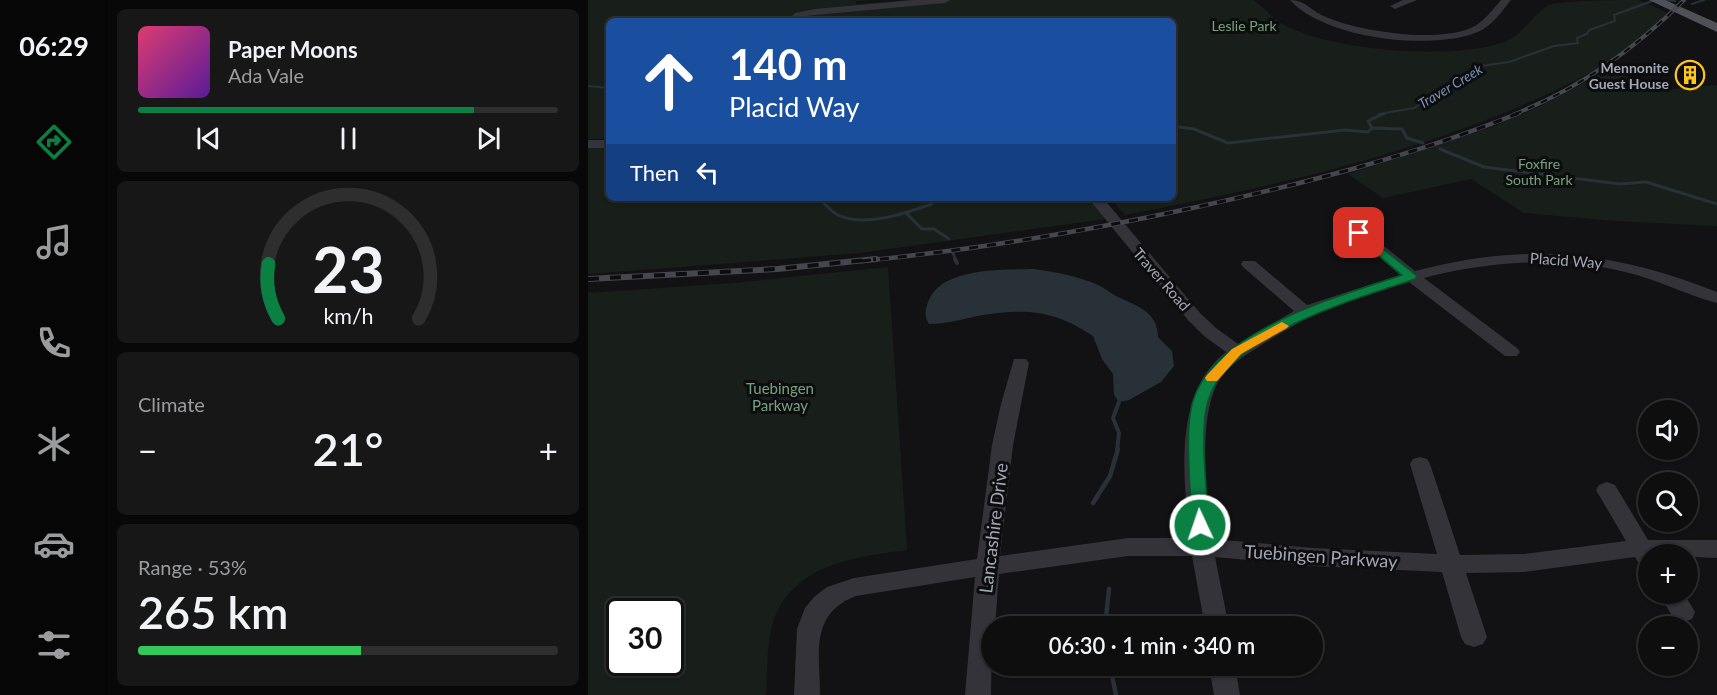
<!DOCTYPE html>
<meta charset="utf-8">
<style>
body{margin:0;font-family:Lato,sans-serif;background:#171718;color:#f1f3f6;height:100vh;display:flex;flex-direction:column;font-size:22px;white-space:nowrap}
*{box-sizing:border-box;margin:0}
p{font-size:20px;color:#9b9c9e}
.icon{flex:none;width:33px;height:33px;fill:none;stroke:currentColor;stroke-width:2;stroke-linecap:round;stroke-linejoin:round}
.map{position:relative;flex:1;overflow:hidden}
.panel{display:flex;flex-direction:column;gap:9px;padding:9px;background:#080808;width:480px}
.panel>*{flex:none}
.banner{position:absolute;left:18px;top:18px;width:570px;height:183px;border-radius:9px;box-shadow:0 2px 4px #0004,0 0 0 2px #2e2e2f;background:#1a4fa0;color:#fff;overflow:hidden}
.fabs{position:absolute;left:1050px;top:400px;display:grid;gap:12px}
.fabs a{display:grid;place-items:center;width:60px;height:60px;border-radius:50%;background:#0e0e0f;box-shadow:0 2px 4px #0004,0 0 0 2px #2e2e2f;font-size:30px}
.speed{position:absolute;left:18px;top:598px;display:flex;gap:12px;font-size:30px;font-weight:700;text-align:center}
.speed>*{display:grid;place-content:center;width:78px;height:78px;border-radius:50%;background:#0e0e0f;box-shadow:0 2px 4px #0004,0 0 0 2px #2e2e2f;line-height:1}
.speed .limit{border:3px solid #111;border-radius:9px;background:#fff;color:#111}
.pin{position:absolute;display:grid;place-items:center;width:51px;height:51px;color:#fff;margin:-26px;border-radius:12px;box-shadow:0 3px 9px #0006}
.me{position:absolute;width:66px;margin:-33px;rotate:357deg;stroke-linejoin:round;filter:drop-shadow(0 0 4px #0008)}
.turn{display:flex;align-items:center;gap:21px;height:126px;padding:0 24px;font-size:27px}
.turn .icon{width:78px;height:78px;stroke-width:2.5}
.turn b{display:block;font-size:42px;line-height:51px}
.then{display:flex;align-items:center;height:57px;padding:0 24px;background:#0003;gap:12px;font-size:22px}
.big{font-size:45px;font-weight:600;line-height:1.1}
.panel .widget{flex:1;display:flex;flex-direction:column;justify-content:center;gap:9px;min-width:0;padding:0 21px;border-radius:9px;background:#171718}
.panel .dial{align-items:center;gap:0}
.dial svg{height:156px;overflow:visible;fill:none;stroke:#2e2e2f;stroke-width:7;stroke-linecap:round;text-anchor:middle}
.dial text{fill:#f1f3f6;stroke:none}
.song{display:flex;align-items:center;gap:18px}
.cover{width:72px;height:72px;border-radius:9px;background:linear-gradient(135deg,hsl(340 70% 55%),hsl(270 70% 35%))}
.played{height:6px;border-radius:3px;background:linear-gradient(90deg,#0b8043 80%,#2e2e2f 80%)}
.keys{display:flex;justify-content:space-around;direction:ltr}
.heat{display:flex;justify-content:space-between;align-items:center;font-size:33px;direction:ltr}
.charge{height:9px;border-radius:4px;background:linear-gradient(90deg,#34c759 53%,#2e2e2f 0)}
.trip{position:absolute;left:393px;top:616px;width:342px;height:60px;border-radius:30px;background:#0e0e0f;box-shadow:0 2px 4px #0004,0 0 0 2px #2e2e2f;font-weight:600;line-height:60px;text-align:center}
main{display:flex;flex:1;min-height:0}
.tab-bar{display:flex;flex-direction:column;width:108px;justify-content:space-around;align-items:center;background:#060606;color:#9b9c9e}
.tab-bar .icon{width:42px;height:42px}
.tab-bar .current{color:#0b8043}
.tab-bar b{font-size:27px;color:#f1f3f6}
.map>svg:first-child{display:block}
.green{fill:#181f1a;fill-rule:evenodd}
.water{fill:#283038}
.lines{fill:none;stroke-linecap:round;stroke-linejoin:round}
.stream-far3{stroke:#283038;stroke-width:2}
.stream-far2{stroke:#283038;stroke-width:3}
.stream-far1{stroke:#283038;stroke-width:4}
.stream{stroke:#283038;stroke-width:4.5}
.minor{fill:#333339;fill-rule:evenodd}
.major{fill:#4f5058;fill-rule:evenodd}
.rail-far2-casing{stroke:#46474e;stroke-width:4}
.rail-far1-casing{stroke:#46474e;stroke-width:4.5}
.rail-casing{stroke:#46474e;stroke-width:6}
.rail-far2{stroke:#0d0d0f;stroke-width:2;stroke-dasharray:7;stroke-linecap:butt}
.rail-far1{stroke:#0d0d0f;stroke-width:3;stroke-dasharray:9;stroke-linecap:butt}
.rail{stroke:#0d0d0f;stroke-width:4;stroke-dasharray:11;stroke-linecap:butt}
.route{fill:#0b8043;stroke:#07532c;stroke-width:1.5}
.slow{fill:#f59e0b}
.labels{text-anchor:middle;dominant-baseline:central;stroke-width:6;stroke-linejoin:round;paint-order:stroke}
.far-park-label{font-size:14px;fill:#78a27e;stroke:#0d0d0f}
.far-poi-label{font-size:14px;font-weight:bold;fill:#a2a7b5;stroke:#0d0d0f;text-anchor:end}
.far-water-label{font-size:14px;font-style:italic;fill:#7692b4;stroke:#0d0d0f}
.street-label{font-size:15px;fill:#a2a7b5;stroke:#0d0d0f}
.park-label{font-size:15px;fill:#78a27e;stroke:#0d0d0f}
.near-street-label{font-size:18px;fill:#a2a7b5;stroke:#0d0d0f}
</style>
<main>
<nav class="tab-bar">
<b>06:29</b>
<svg class="icon current" aria-label="directions" viewBox="0 0 24 24"><path d="M12 3l9 9-9 9-9-9zM9 14v-3h6M13 9l2 2-2 2"/></svg>
<svg class="icon" aria-label="music" viewBox="0 0 24 24"><path d="M9 18V5l10-2v13"/><circle cx="6" cy="18" r="3"/><circle cx="16" cy="16" r="3"/></svg>
<svg class="icon" aria-label="phone" viewBox="0 0 24 24"><path d="M5 4h4l2 5-3 2q2 4 5 5l2-3 5 2v4C11 20 4 13 5 4z"/></svg>
<svg class="icon" aria-label="climate" viewBox="0 0 24 24"><path d="M12 3v18M4 7l16 10M4 17L20 7"/></svg>
<svg class="icon" aria-label="car" viewBox="0 0 24 24"><path d="M5 17H2v-5l4-1 3-4h7l3 4 3 1v5h-3M9 17h6M6 11h13"/><circle cx="7" cy="17" r="2"/><circle cx="17" cy="17" r="2"/></svg>
<svg class="icon" aria-label="filters" viewBox="0 0 24 24"><path d="M4 7h16M4 17h16"/><circle cx="9" cy="7" r="2"/><circle cx="15" cy="17" r="2"/></svg>
</nav>
<section class="panel">
<div class="widget">
<div class="song"><i class="cover"></i><div><b>Paper Moons</b><p>Ada Vale</p></div></div>
<div class="played"></div>
<div class="keys"><svg class="icon" aria-label="previous" viewBox="0 0 24 24"><path d="M18 5L8 12l10 7zM5 5v14"/></svg><svg class="icon" aria-label="pause" viewBox="0 0 24 24"><path d="M8 5v14M16 5v14"/></svg><svg class="icon" aria-label="next" viewBox="0 0 24 24"><path d="M6 5l10 7-10 7zM19 5v14"/></svg></div>
</div>
<div class="widget dial"><svg viewBox="0 0 100 80">
<path d="M14 69A42 42 0 1 1 86 69"/>
<path d="M14 69A42 42 0 0 1 9 41" stroke="#0b8043"/>
<text x="50" y="56" font-size="32" font-weight="700">23</text>
<text x="50" y="72" font-size="11">km/h</text>
</svg></div>
<div class="widget"><p>Climate</p>
<div class="heat"><a>−</a><b class="big">21°</b><a>+</a></div>
</div>
<div class="widget"><p>Range · 53%</p><b class="big">265 km</b><div class="charge"></div></div>
</section>
<div class="map">
<svg width="1129" height="695" viewBox="0 0 1129 695">
<rect width="100%" height="100%" fill="#121214"/>
<!-- green -->
<g class="green">
<path d="M0,0h289l-21,1v3l54,-4h344c10,8 20,20 32,26 50,25 162,34 216,17 21,-7 28,-26 45,-37 10,-6 76,-6 90,-6 10,2 21,9 30,13 -32,39 -83,64 -128,85 -132,59 -273,90 -414,117l-15,-17h63v-177h-564v118h-21z"/>
<path d="M1027,66l41,25 61,-6v141l-101,-5 -92,-8 -53,-34 -88,19 -35,-24 147,-48 48,-21z"/>
<path d="M0,148h21v50h480l16,21 -245,34 -272,21z"/>
<path d="M300,267l19,283c-54,7 -118,15 -135,76 -6,21 -4,47 -6,69h-178v-402l146,-10zM32,612h50v51h-50z"/>
</g>
<!-- water -->
<path class="water" d="M446,269c21,3 44,7 64,16 7,3 13,9 20,12 19,9 40,15 40,40l14,14 2,15 -13,16 -32,18 -10,2 -5,-7 -1,-21 -11,-15 -9,-23c-38,-25 -65,-28 -110,-21 -18,3 -35,9 -54,9 -5,-8 -4,-14 -1,-22 13,-35 74,-32 106,-33z"/>
<g class="lines">
<!-- stream-far3 -->
<g class="stream-far3">
<path d="M1076,0l11,1"/>
<path d="M1104,4l12,-4"/>
<path d="M0,86l21,2"/>
<path d="M791,114l35,-6 67,-42 28,-4 45,-16 24,-3 -1,-5 10,-4 2,-4 26,-9 -1,-6 38,-14"/>
</g>
<!-- stream-far2 -->
<g class="stream-far2">
<path d="M585,126l21,3 34,14 117,-13 23,2 4,-4 30,1 5,9 16,5"/>
<path d="M784,128l-4,-7 17,-8"/>
<path d="M852,149l44,18 136,17 26,-2 71,22"/>
<path d="M228,198c10,4 13,13 22,17 27,13 68,-2 94,-11l-1,-6"/>
<path d="M319,214l15,15h12l15,10"/>
<path d="M365,253l3,8"/>
</g>
<!-- stream-far1 -->
<g class="stream-far1">
<path d="M367,259l2,4"/>
<path d="M529,450l2,-17 -6,-15 6,-16"/>
</g>
<!-- stream -->
<g class="stream">
<path d="M505,503l17,-27 8,-27"/>
<path d="M517,627l4,-38"/>
<path d="M522,666l6,29"/>
</g>
<!-- minor -->
<g class="minor">
<path d="M326,0h36l-5,3 -130,12 -14,2 -3,4h-11l8,-8 20,-4z"/>
<path d="M702,0c16,0 22,12 36,17 35,15 115,27 149,9 10,-6 18,-17 26,-26h10c-9,11 -19,26 -33,32 -47,19 -153,7 -188,-32z"/>
<path d="M815,0h14l-22,9 -5,-3z"/>
<rect x="0" y="140" width="21" height="8"/>
<path d="M500,198h15l97,115 16,15 22,16 56,-33 -51,-44 -2,-3 2,-3h12l52,44 93,-30 -46,-39 -3,-3 8,-5 5,2 51,41c111,-29 196,-21 302,21v11c-31,-8 -60,-24 -92,-31 -66,-16 -135,-11 -201,6l93,70 3,4 -3,4h-12l-96,-74c-31,10 -65,19 -95,33 -18,8 -34,19 -51,29 -17,11 -38,23 -47,42 -18,40 -9,110 -4,153l101,9 124,6 -27,-90 3,-5 7,-2 7,2 3,5 30,91 64,-1 102,-13 -30,-51 3,-5 8,-3 8,3 33,55h69v18l-69,-3v9l-10,-2 -3,-5 -111,15 -58,1 21,64 -4,7 -9,3 -9,-3 -4,-7 -19,-65 -129,-6 -98,-9 14,70h-24l-13,-71h-64l-129,18 -4,53h-3l-1,68h-26l10,-118 -119,19c-47,18 -36,58 -36,99h-26l3,-66 8,-21 9,-11 13,-10 27,-9 123,-19 15,-114 9,-41 13,-45h12l3,4 -16,82 -13,111 128,-18h62c-7,-59 -17,-146 36,-186l-22,-16 -16,-16z"/>
<path d="M1071,594h25l11,18 -3,7 -9,3 -9,-3z"/>
<path d="M621,666h26l5,29h-26z"/>
</g>
<!-- major -->
<path class="major" d="M1061,0h16l52,23v9z"/>
<!-- rail-far2 casing -->
<g class="rail-far2-casing">
<path id="rail-far2" d="M927,114c65,-26 120,-65 169,-114"/>
</g>
<!-- rail-far1 casing -->
<g class="rail-far1-casing">
<path id="rail-far1" d="M274,261c112,-11 225,-30 335,-54 110,-24 218,-52 322,-94"/>
</g>
<!-- rail casing -->
<g class="rail-casing">
<path id="rail" d="M0,279l189,-10 99,-10"/>
</g>
<!-- rail-far2 -->
<use href="#rail-far2" class="rail-far2"/>
<!-- rail-far1 -->
<use href="#rail-far1" class="rail-far1"/>
<!-- rail -->
<use href="#rail" class="rail"/>
</g>
<!-- route -->
<path class="route" d="M771,230l58,46 -2,3c-58,20 -188,55 -207,122 -9,29 -1,91 1,124l-3,4 -6,2 -6,-2 -2,-4c-1,-33 -8,-95 1,-124 21,-71 147,-105 209,-126l-47,-39 -2,-3z"/>
<!-- slow -->
<path class="slow" d="M694,322l7,4 -2,2 -46,26 -24,27h-10l-2,-3 2,-3 25,-26z"/>
<!-- icons -->
<defs>
<g id="building-ring" transform="scale(1.5)"><circle r="9.5" fill="#0d0d0f" stroke="#ffc51f" stroke-width="1.5"/><path d="M-4-6H4V6H1V3H-1V6H-4ZM-2.5-4.3h1.7v1.8h-1.7ZM.8-4.3h1.7v1.8H.8ZM-2.5-1h1.7V.8h-1.7ZM.8-1h1.7V.8H.8Z" fill="#ffc51f"/></g>
</defs>
<g fill-rule="evenodd">
<use href="#building-ring" x="1102" y="75"/>
</g>
<g class="labels">
<!-- far-park labels -->
<g class="far-park-label">
<text x="656" y="25">Leslie Park</text>
<text x="951" y="163">Foxfire<tspan x="951" dy="16">South Park</tspan></text>
</g>
<!-- far-poi labels -->
<g class="far-poi-label">
<text x="1081" y="67">Mennonite<tspan x="1081" dy="16">Guest House</tspan></text>
</g>
<!-- far-water labels -->
<g class="far-water-label">
<text transform="translate(862 86) rotate(-31)">Traver Creek</text>
</g>
<!-- street labels -->
<g class="street-label">
<text transform="translate(978 260) rotate(4)">Placid Way</text>
<text transform="translate(574 279) rotate(49)">Traver Road</text>
</g>
<!-- park labels -->
<g class="park-label">
<text x="192" y="388">Tuebingen<tspan x="192" dy="17">Parkway</tspan></text>
</g>
<!-- near-street labels -->
<g class="near-street-label">
<text transform="translate(405 528) rotate(-83)">Lancashire Drive</text>
<text transform="translate(733 556) rotate(4)">Tuebingen Parkway</text>
</g>
</g>
</svg>
<div class="fabs">
<a><svg class="icon" aria-label="sound" viewBox="0 0 24 24"><path d="M4 9h4l5-4v14l-5-4H4zM17 9q2 3 0 6"/></svg></a>
<a><svg class="icon" aria-label="search" viewBox="0 0 24 24"><circle cx="10" cy="10" r="6"/><path d="M15 15l6 6"/></svg></a>
<a>+</a>
<a>−</a>
</div>
<div class="speed"><div class="limit">30</div></div>
<div class="pin" style="left:771px;top:233px;background:#d93025"><svg class="icon" aria-label="arrive" viewBox="0 0 24 24"><path d="M6 21V4h12l-3 4 3 4H6"/></svg></div>
<svg class="me" style="left:612px;top:525px" viewBox="-20 -20 40 40"><circle r="17" fill="#0b8043" stroke="#fff" stroke-width="3"/><path d="M0-11L8 9 0 5-8 9z" fill="#fff"/></svg>
<div class="trip">06:30 · 1 min · 340 m</div>
<div class="banner">
<div class="turn"><svg class="icon" aria-label="ahead" viewBox="0 0 24 24"><path d="M12 20V5M6 11l6-6 6 6"/></svg><div><b>140 m</b>Placid Way</div></div>
<div class="then">Then<svg class="icon" aria-label="left" viewBox="0 0 24 24"><path d="M17 20v-9H6M10 6l-5 5 5 5"/></svg></div>
</div>
</div>
</main>
